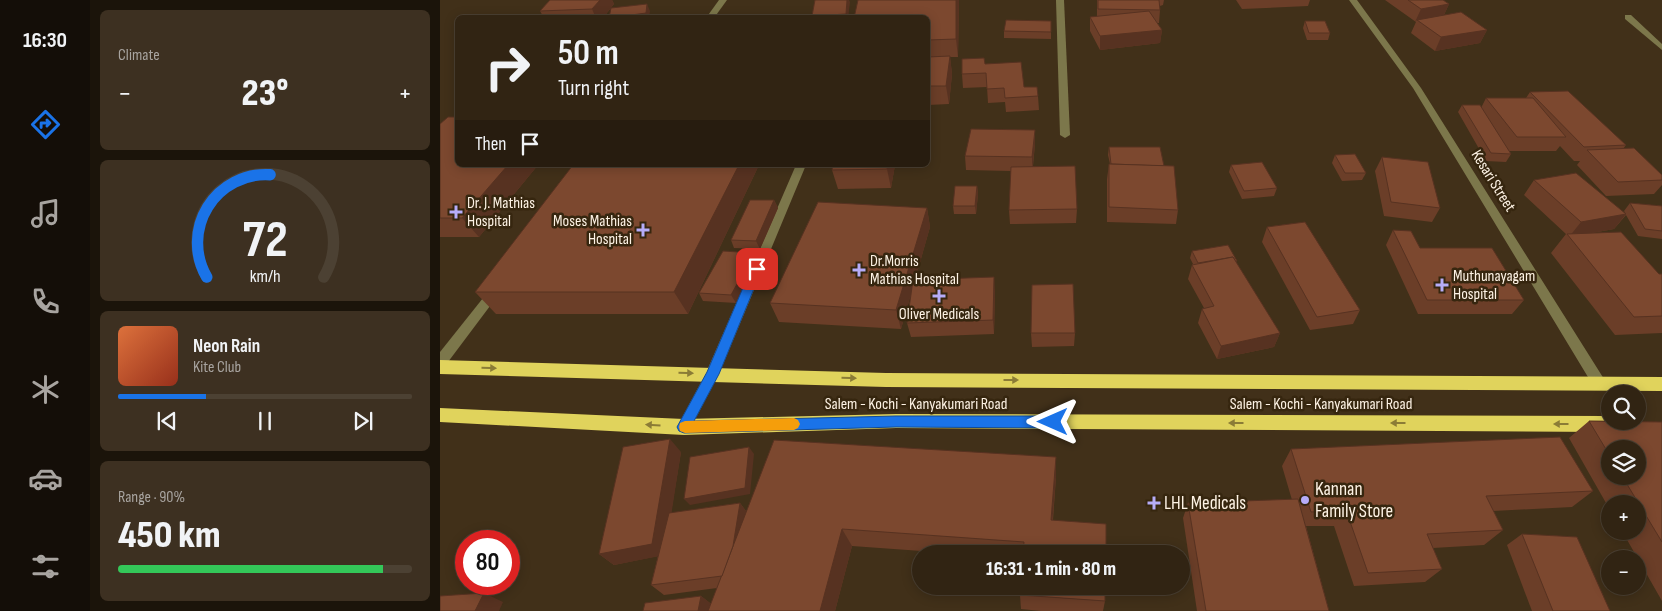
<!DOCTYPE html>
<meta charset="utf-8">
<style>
body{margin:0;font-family:"Sofia Sans Condensed",sans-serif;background:#3d3021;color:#f1f3f6;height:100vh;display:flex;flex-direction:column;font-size:19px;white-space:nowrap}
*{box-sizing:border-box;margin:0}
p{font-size:16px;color:#a8a4a0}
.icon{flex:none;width:28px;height:28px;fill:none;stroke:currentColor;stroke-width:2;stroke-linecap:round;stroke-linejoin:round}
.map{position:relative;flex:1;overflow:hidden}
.details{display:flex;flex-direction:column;gap:10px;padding:10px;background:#1b140a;width:350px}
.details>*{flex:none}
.banner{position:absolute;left:15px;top:15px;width:475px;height:152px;border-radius:8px;box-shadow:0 2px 12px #0003,0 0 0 1px #4c4133;background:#312413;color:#f1f3f6;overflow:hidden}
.tools{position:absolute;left:1161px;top:385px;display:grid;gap:10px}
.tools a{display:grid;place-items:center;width:45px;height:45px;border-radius:50%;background:#312413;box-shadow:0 2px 12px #0003,0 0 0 1px #4c4133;font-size:25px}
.speed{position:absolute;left:15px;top:530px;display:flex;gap:10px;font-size:25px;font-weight:700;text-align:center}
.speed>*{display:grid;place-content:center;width:65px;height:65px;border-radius:50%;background:#312413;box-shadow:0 2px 12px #0003,0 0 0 1px #4c4133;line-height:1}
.speed .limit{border:8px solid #d22;background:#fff;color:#111}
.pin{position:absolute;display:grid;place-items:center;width:42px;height:42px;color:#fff;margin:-21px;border-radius:10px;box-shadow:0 2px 8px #0006}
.me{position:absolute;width:55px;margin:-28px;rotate:270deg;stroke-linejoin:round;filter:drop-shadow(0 0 4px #0008)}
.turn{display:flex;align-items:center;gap:18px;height:105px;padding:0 20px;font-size:22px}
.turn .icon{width:65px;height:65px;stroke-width:2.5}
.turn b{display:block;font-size:35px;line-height:42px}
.then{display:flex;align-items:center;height:48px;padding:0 20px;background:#0003;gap:10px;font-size:19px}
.big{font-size:38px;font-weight:800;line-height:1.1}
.details .card{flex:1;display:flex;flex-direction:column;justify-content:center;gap:8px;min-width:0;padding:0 18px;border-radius:8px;background:#3d3021}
.details .dial{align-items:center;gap:0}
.dial svg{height:130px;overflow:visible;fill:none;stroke:#4c4133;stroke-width:7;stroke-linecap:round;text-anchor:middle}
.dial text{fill:#f1f3f6;stroke:none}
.song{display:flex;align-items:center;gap:15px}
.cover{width:60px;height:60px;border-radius:8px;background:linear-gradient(135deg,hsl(20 70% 55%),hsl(10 70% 35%))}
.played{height:5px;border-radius:2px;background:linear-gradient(90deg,#1a73e8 30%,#4c4133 30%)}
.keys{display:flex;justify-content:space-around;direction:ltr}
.heat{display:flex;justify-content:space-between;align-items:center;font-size:28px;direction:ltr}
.charge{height:8px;border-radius:4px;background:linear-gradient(90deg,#34c759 90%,#4c4133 0)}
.trip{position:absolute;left:472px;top:545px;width:278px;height:50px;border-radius:25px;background:#312413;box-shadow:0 2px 12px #0003,0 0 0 1px #4c4133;font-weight:800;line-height:50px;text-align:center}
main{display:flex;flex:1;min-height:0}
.menu{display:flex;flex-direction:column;width:90px;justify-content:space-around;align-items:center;background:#140e08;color:#a8a4a0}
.menu .icon{width:35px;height:35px}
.menu .current{color:#1a73e8}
.menu b{font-size:22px;color:#f1f3f6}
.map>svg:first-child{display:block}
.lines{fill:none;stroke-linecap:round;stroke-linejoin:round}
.minor{fill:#7c774b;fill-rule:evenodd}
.highway{fill:#e0d35c;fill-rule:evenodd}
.wall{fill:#6b3e28;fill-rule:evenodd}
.shaded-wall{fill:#573221}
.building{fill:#7c482f;stroke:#573221}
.oneway{fill:#8b7c36}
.route{fill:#1a73e8;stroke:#114b97}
.slow{fill:#f59e0b}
.poi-dot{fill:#b6acf8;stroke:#36260f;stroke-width:2}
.labels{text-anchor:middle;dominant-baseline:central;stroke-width:5;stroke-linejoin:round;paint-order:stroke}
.street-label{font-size:16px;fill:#fef3e5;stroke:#36260f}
.poi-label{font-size:16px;fill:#fef3e5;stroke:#36260f;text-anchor:start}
.near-poi-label{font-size:19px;fill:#fef3e5;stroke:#36260f;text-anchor:start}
</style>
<main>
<nav class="menu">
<b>16:30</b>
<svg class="icon current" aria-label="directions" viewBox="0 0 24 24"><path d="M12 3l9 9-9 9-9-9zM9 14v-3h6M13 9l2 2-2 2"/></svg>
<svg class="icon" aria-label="music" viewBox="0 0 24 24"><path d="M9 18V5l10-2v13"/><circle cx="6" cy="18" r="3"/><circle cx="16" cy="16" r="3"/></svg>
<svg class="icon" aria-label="phone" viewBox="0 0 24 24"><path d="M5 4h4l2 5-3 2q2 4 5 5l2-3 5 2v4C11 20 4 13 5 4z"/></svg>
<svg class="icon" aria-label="climate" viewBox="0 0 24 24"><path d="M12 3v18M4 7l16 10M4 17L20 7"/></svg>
<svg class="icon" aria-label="car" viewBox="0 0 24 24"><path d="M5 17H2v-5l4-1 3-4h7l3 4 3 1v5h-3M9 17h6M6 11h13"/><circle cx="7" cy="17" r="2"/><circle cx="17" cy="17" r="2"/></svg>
<svg class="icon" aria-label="filters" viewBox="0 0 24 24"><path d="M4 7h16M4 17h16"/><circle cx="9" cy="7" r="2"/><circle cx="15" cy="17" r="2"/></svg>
</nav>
<section class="details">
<div class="card"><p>Climate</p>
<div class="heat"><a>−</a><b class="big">23°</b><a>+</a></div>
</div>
<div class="card dial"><svg viewBox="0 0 100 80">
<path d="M14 69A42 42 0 1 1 86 69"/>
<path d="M14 69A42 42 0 0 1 53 6" stroke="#1a73e8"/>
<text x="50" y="56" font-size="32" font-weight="700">72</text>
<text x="50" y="72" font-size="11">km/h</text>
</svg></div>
<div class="card">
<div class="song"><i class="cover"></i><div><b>Neon Rain</b><p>Kite Club</p></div></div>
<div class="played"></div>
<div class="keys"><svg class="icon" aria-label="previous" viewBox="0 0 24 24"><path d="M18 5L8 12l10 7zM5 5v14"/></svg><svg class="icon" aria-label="pause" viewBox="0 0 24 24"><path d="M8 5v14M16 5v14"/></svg><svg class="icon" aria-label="next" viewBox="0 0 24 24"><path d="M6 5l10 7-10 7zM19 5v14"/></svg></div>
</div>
<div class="card"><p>Range · 90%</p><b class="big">450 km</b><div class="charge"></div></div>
</section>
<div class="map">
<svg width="1222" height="611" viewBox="0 0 1222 611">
<rect width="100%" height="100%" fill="#413019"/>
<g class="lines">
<!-- minor -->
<g class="minor">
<path d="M279,0h8l-13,18h-8z"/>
<path d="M616,0h8l6,135 -5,3 -5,-3z"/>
<path d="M909,0h8l64,88 183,291 2,4 -2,4 -5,2 -5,-2 -181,-299z"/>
<path d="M1185,15h6l31,29v6l-37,-31z"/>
<path d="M356,165h10l-87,209 -30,57 -5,2 -5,-2 -2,-4 29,-54z"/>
<path d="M55,286l4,2 2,3 -2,3 -54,72 -5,1v-15l51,-64z"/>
</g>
<!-- highway -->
<g class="highway">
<path d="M0,360l446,13 776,4v14l-776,-4 -446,-13z"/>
<path d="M0,408l244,11 212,-5 710,2 4,2v3h3l2,3 -3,5 -6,3 -710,-4 -212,7 -244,-13z"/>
</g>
</g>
<!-- wall -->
<g class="wall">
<path d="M110,0h71h-9l2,4 -11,14h-59l-4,-7z"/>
<path d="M375,0h34l-1,18h-36z"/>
<path d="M519,0l-1,57h-8l2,17 -3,30 -21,1v-87z"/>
<path d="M657,0h67l-1,5 -3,1v4l-1,13h-2l5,7 -2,13 -60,7 -10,-19v-14h7z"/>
<path d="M796,0h74l-2,6 -66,3z"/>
<path d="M945,0h58l6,4 -5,11 43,15 -7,13 -45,8 -24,-18 5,-11z"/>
<path d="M865,21l25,12 -2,7h-21l-4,-12z"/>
<path d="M611,28v11l-47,-1v-7z"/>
<path d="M545,64l53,32 1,14 -33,2 -1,-10 -17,1 -1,-16 -24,1 -1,-14z"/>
<path d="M1090,92l96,53 -3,4 39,26v10l-8,9 -48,2 -29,-31 3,-4h-6l-14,-15 -4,5h-47l2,3 -5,8 -20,-1 -28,-49 4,-7 19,3 5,-10h40z"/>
<path d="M0,124l18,41h80l-59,72h-39z"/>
<path d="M595,130v14l-2,22 44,43 -1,14 -66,1 -1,-14 2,-39 -45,-1 -1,-14z"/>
<path d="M669,147l55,19 14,44 -2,14 -69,-2v-43l2,-15h1l-2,-9z"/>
<path d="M895,155l31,18 -4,7 -20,1 -10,-18z"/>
<path d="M942,157l58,51 -8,14 -48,-6 -9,-45z"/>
<path d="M319,165l-71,149h-192l-21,-22z"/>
<path d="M393,165h62l-4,23 -53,1 -6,-19z"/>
<path d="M791,165l46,23 -3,8 -32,3 -13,-27z"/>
<path d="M1094,180l92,34 -2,-3 6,-8 32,3v33l-24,-3 -12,-21 -12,14 -22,4 67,41h3v59l-47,2 -64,-82 15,-19 -42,-39z"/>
<path d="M537,186l1,8 -2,20h-22l-1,-8z"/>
<path d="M334,200l4,8 -18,41 -26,-1 -3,-8z"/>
<path d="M487,208l3,19 -15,53 80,11 -1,43 -83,3 -4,-14 4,-29 -10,35 -122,-7 -9,-19z"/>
<path d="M827,227l93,83 -7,14 -43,6 -48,-88z"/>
<path d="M953,230l27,18 104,52 -12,14h-94l-32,-69z"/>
<path d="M752,251l45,10 -1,2 44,70 -6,14 -57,12 -19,-36 4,-14 2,-1 -16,-29 4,-14 1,-1 -3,-6z"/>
<path d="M318,260l-22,43 -33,-2 -4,-8z"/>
<path d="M591,333h44l-1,13 -42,1z"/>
<path d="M1149,421l73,1v179l-40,-70h16v-27h-28v6l-41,-72zM1170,449l28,27h-28z"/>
<path d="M851,449l302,42 -21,16 -79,4 10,19 -19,15 -51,3 9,21 -17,13 -71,4 -20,-60h-28l23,85h-132l-14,-93 5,-15 104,-3 -10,-34z"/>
<path d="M241,452l-10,61 69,-10 6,8 310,-34 -3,43 53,34h-143l-111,-8 -17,65h-192l58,-15 10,8 6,-16 -53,7 -13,-10 7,-29 -44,9 -15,-11z"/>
<path d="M1082,534l88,77h-78l-25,-66z"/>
<path d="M580,595l85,6 -2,10h-62l-20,-2z"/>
</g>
<!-- shaded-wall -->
<g class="shaded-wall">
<path d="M160,0h12l2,4 -11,14h-7l-4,-9z"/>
<path d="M407,0h2l1,2 -2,16h-2v-4z"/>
<path d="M516,0h3l-1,57 -2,-18z"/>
<path d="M207,4l3,7 -1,7h-40z"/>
<path d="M1009,4l-6,13 -26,3 -2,2 6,-13z"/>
<path d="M722,30l-2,13 -60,7v-14z"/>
<path d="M1047,30l-7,13 -45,8 6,-14z"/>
<path d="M510,56l2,18 -3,30 -3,-18z"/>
<path d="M595,130v14l-3,27v-14z"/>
<path d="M68,165h30l-59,72 -17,-19z"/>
<path d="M299,165h20l-71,149 -14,-22z"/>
<path d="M448,165h7l-4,23 -4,-19z"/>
<path d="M537,186l1,8 -2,20 -1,-8z"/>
<path d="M334,200l4,8 -18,41 -4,-8z"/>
<path d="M487,208l3,19 -29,102 -5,-19z"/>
<path d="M1186,214l-12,15 -45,8 12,-15z"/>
<path d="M314,253l4,7 -22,43 -5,-8z"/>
<path d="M554,277l1,14 -1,43 -1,-14z"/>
<path d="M840,333l-6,14 -57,12 4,-13z"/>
<path d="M230,439l11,13 -16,103 -51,10 -15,-11z"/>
<path d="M309,447l5,7 -4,40 -60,11 -6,-6z"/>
<path d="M616,457v20l-5,60v-17z"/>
<path d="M300,503l9,12 -21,60z"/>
<path d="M402,529l10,17 -17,65h-15z"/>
<path d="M44,593l19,9 -4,9h-24z"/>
<path d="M261,596l12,9 -2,6h-13z"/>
</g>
<!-- building -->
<g class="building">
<path d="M110,0h50l-8,9 -52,2z"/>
<path d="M375,0h32l-1,14 -34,2z"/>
<path d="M418,0h98v39l-28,1v-22h-74z"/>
<path d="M658,0h61l1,10 -62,-1z"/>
<path d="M968,0h35l6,4 -28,5z"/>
<path d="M207,4l-1,9 -37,5 2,-10z"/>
<path d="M709,11l13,19 -62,6 -10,-19z"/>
<path d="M1021,12l26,18 -46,7 -24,-17z"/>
<path d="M566,20l45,1v11l-47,-1z"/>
<path d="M865,21h20l5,12h-21z"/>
<path d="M510,56l-4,30h-18v-29z"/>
<path d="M544,58l1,6 36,-2 3,25h13l1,9 -33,2 -1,-10 -17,1 -1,-16 -24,1v-15z"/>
<path d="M1128,91l58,54 -42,2 -54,-55z"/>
<path d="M1046,98h47l33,39h-49z"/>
<path d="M1022,105h18l31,49 -20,-1z"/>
<path d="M8,117h10v48h50l-46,53h-22v-94z"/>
<path d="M531,129l64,1 -3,27 -67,-1z"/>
<path d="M669,147h51l4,19 -53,-2z"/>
<path d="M1194,148l28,27v5l-44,2 -31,-32z"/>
<path d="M915,154l11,19h-21l-10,-18z"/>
<path d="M942,157l46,5 12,46 -49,-6z"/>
<path d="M822,162l15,26 -33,3 -13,-26z"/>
<path d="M669,164l65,2 4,44 -69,-3z"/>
<path d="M133,165h166l-65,127h-199z"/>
<path d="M393,165h55l-1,4 -55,1z"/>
<path d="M635,166l2,43 -68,1 2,-43z"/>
<path d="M1136,173l50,41 -45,8 -47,-42z"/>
<path d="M515,186h22l-2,20h-22z"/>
<path d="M310,200h24l-18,41 -25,-1z"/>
<path d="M378,202l109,6 -31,102 -126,-7z"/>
<path d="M1190,203l32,3v25l-17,-2z"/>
<path d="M865,222l55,88 -43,7 -50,-90z"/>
<path d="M953,230l18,1 9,17h72l32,52h-97z"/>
<path d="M1181,232l38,42h3v42l-28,1 -67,-83z"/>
<path d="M788,245l9,16 -1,1 -3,-5 -35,6 -6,-12z"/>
<path d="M283,251l31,2 -23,42 -32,-2z"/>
<path d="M793,257l47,76 -59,13 -19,-37 12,-3 -22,-41z"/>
<path d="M554,277l-1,43 -86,3 6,-43z"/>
<path d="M633,284l2,49h-44l1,-48z"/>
<path d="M1149,421l73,1v120l-40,-66h16v-27h-28v7z"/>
<path d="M1120,437l33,54 -107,5 17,34 -76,4 15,35 -74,4 -22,-63 -35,2 -20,-63z"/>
<path d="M230,439l-18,105 -53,10 24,-107z"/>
<path d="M334,440l282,17 -5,63 55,4v30h-83l1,-12 -182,-13 -22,82h-112z"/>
<path d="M309,447l-4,41 -61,11 6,-42z"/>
<path d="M858,499l31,112h-123l-18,-108z"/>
<path d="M300,503l-7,43 -11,30 -71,9 18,-72z"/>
<path d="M1082,534l55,3 33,74h-57z"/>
<path d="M580,586h85v15l-85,-6z"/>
<path d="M44,593l-9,18h-35v-15z"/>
<path d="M261,596l-3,15h-55l2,-8z"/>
</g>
<!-- one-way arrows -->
<defs><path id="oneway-solid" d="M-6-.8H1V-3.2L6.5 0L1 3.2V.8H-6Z" transform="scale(1.25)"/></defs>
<g class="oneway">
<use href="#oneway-solid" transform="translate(49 368) rotate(1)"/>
<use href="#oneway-solid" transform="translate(246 373) rotate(1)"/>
<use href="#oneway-solid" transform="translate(409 378) rotate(2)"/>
<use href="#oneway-solid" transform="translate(571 380)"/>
<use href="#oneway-solid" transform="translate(796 423) rotate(-180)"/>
<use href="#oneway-solid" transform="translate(958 423) rotate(-180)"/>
<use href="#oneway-solid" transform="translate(1121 424) rotate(-180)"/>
<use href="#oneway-solid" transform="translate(213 425) rotate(-177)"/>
</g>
<!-- route -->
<path class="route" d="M317,265l5,4 -43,105 -25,47 202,-5h157l5,2 2,4 -2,4 -5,2 -157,-1 -212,6 -5,-2 -2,-4 30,-55 44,-103z"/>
<!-- slow -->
<path class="slow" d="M354,418l4,2 2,4 -2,4 -4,2 -109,3 -5,-2 -1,-4 1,-4 5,-2z"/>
<!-- markers -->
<g class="poi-dot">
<path d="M13.5 204.5h5v5h5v5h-5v5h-5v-5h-5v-5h5z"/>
<path d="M200.5 222.5h5v5h5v5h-5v5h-5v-5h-5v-5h5z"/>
<path d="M416.5 262.5h5v5h5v5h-5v5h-5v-5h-5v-5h5z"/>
<path d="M999.5 277.5h5v5h5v5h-5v5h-5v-5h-5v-5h5z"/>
<path d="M496.5 288.5h5v5h5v5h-5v5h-5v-5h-5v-5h5z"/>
<circle cx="865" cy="500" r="5"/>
<path d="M711.5 495.5h5v5h5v5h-5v5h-5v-5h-5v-5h5z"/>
</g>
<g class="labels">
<!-- street labels -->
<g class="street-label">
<text transform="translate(1053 181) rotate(58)">Kesari Street</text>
<text x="476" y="404">Salem - Kochi - Kanyakumari Road</text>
<text x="881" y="404">Salem - Kochi - Kanyakumari Road</text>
</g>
<!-- poi labels -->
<g class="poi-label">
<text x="27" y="203">Dr. J. Mathias<tspan x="27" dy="18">Hospital</tspan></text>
<text x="192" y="221" text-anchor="end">Moses Mathias<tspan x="192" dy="18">Hospital</tspan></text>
<text x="430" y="261">Dr.Morris<tspan x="430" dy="18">Mathias Hospital</tspan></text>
<text x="1013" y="276">Muthunayagam<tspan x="1013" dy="18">Hospital</tspan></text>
<text x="499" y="314" text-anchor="middle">Oliver Medicals</text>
</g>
<!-- near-poi labels -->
<g class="near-poi-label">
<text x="875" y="489">Kannan<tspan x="875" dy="22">Family Store</tspan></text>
<text x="724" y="503">LHL Medicals</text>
</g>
</g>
</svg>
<div class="tools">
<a><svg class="icon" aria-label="search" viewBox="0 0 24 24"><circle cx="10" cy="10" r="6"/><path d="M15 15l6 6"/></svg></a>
<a><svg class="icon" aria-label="layers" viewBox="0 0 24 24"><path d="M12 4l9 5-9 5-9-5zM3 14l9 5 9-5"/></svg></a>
<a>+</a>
<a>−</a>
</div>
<div class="speed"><div class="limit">80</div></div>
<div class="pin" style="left:317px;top:269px;background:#d93025"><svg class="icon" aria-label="arrive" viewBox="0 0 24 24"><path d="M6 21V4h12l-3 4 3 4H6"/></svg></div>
<svg class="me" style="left:613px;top:422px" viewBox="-20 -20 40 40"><path d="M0-17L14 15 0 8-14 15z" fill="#1a73e8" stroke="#fff" stroke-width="4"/></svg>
<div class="trip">16:31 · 1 min · 80 m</div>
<div class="banner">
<div class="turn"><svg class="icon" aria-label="right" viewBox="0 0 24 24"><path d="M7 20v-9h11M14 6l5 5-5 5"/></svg><div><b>50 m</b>Turn right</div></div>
<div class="then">Then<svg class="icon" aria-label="arrive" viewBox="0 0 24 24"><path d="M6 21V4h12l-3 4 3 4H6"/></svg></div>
</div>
</div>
</main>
